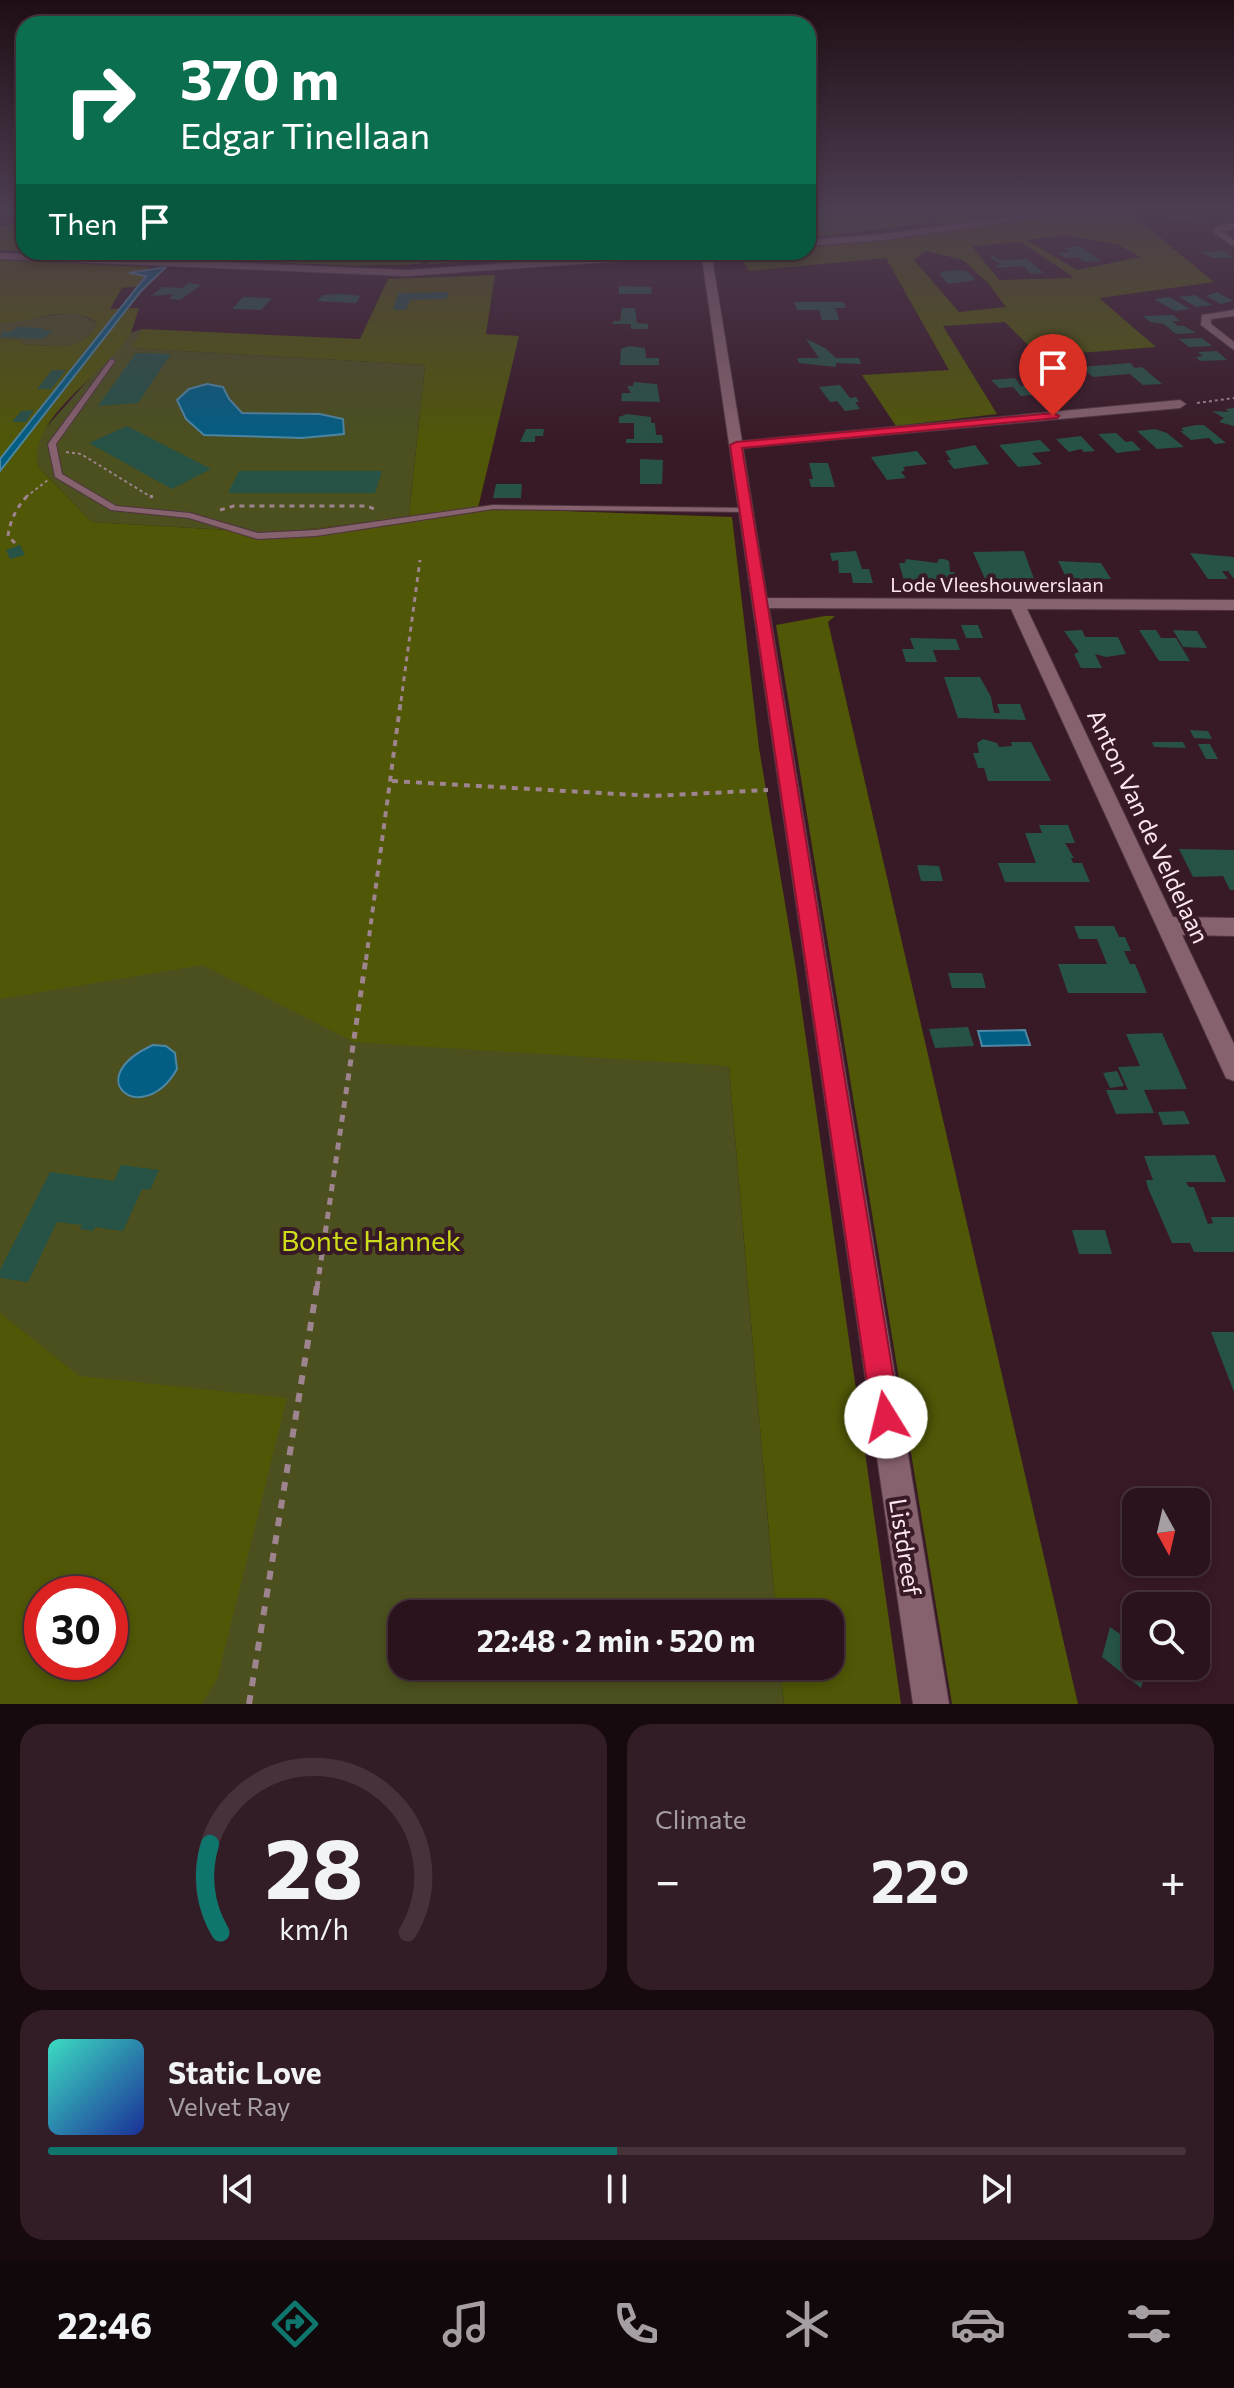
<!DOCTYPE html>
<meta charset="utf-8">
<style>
body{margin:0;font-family:Commissioner,sans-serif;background:#321c25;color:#f1f3f6;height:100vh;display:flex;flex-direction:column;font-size:30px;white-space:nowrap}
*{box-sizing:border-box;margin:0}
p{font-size:26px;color:#a59ea3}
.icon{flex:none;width:44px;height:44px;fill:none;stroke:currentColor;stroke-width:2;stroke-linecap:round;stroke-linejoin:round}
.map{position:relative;height:1704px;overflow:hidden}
.panel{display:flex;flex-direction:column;gap:20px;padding:20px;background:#170a0f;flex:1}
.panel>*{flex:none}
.hud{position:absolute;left:16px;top:16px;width:800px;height:244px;border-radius:24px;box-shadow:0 4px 12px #0003,0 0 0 2px #46323b;background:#0b6e4f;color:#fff;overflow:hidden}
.needle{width:52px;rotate:172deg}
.buttons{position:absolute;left:1122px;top:1488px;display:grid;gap:16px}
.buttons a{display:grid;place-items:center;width:88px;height:88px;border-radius:16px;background:#2a131c;box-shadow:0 4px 12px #0003,0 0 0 2px #46323b;font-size:40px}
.speed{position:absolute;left:24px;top:1576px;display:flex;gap:16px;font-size:40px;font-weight:700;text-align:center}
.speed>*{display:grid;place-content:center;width:104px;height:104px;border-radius:50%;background:#2a131c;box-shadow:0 4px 12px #0003,0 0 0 2px #46323b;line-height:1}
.speed .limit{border:12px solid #d22;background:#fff;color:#111}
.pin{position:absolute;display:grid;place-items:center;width:68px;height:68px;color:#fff;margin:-82px -34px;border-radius:50% 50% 50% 0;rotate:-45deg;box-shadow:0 0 8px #0007}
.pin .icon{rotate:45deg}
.me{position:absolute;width:88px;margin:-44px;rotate:351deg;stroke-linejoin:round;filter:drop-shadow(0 0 6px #0008)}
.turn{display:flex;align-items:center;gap:28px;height:168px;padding:0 32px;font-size:36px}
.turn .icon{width:104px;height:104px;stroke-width:2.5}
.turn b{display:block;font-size:56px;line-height:68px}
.then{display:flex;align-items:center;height:76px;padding:0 32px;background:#0003;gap:16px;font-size:30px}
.big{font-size:60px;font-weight:700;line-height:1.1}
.panel .tile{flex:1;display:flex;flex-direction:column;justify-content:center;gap:12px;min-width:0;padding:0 28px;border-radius:24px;background:#321c25}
.panel .dial{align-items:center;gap:0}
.dial svg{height:208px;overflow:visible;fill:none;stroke:#46323b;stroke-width:7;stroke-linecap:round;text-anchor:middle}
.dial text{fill:#f1f3f6;stroke:none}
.song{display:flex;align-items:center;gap:24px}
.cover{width:96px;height:96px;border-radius:12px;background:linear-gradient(135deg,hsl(170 70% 55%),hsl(230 70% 35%))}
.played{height:8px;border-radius:4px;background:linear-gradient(90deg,#0f766e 50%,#46323b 50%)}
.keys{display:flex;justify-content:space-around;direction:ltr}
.heat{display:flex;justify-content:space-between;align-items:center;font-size:44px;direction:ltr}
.panel .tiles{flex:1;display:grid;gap:20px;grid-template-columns:1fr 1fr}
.tile:last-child{grid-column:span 2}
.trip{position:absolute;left:388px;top:1600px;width:456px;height:80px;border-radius:24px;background:#2a131c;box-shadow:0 4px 12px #0003,0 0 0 2px #46323b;font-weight:700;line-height:80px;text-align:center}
.tabs{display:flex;height:128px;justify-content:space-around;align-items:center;background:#11080b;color:#a59ea3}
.tabs .icon{width:56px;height:56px}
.tabs .selected{color:#0f766e}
.tabs b{font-size:36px;color:#f1f3f6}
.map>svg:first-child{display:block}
.green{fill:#4b501e;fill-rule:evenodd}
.forest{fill:#505706;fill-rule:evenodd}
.water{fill:#025e84;stroke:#4d87a4;stroke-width:2}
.building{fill:#275246}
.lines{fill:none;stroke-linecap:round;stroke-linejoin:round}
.service-casing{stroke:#4f3540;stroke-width:2}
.minor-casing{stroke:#4f3540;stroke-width:2}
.tertiary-casing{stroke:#4f3540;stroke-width:2}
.path-far4{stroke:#9e848e;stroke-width:2;stroke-dasharray:3 3;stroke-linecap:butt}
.path-far3{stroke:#9e848e;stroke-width:3;stroke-dasharray:5 5;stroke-linecap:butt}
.path-far2{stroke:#9e848e;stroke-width:4;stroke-dasharray:6 6;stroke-linecap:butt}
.path-far1{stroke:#9e848e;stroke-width:5;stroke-dasharray:7 7;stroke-linecap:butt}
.path{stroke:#9e848e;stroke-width:6;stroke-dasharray:9 9;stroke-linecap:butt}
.service{fill:#86616e;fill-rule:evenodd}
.minor{fill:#86616e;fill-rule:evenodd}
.tertiary{fill:#86616e;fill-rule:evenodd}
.route{fill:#e11d48;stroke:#92132f;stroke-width:2}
.labels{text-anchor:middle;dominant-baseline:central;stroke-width:8;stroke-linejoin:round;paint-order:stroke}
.far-street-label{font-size:20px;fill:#fde7ef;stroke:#381926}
.street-label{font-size:24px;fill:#fde7ef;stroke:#381926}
.near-park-label{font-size:28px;fill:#cedd19;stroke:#381926}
</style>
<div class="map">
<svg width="1234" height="1704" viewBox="0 0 1234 1704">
<rect width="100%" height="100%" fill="#381926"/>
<!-- green -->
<g class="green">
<path d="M808,208h155l15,6 -39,8 -131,16z"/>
<path d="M443,252h190l-206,12z"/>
<path d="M69,313l13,2 15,8c-13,31 -45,22 -74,21l-3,-4 -20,-1v-16z"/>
<path d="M142,329l-9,19 292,17 -16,152 -133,16 -184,-11 -54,-55 -3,-11 6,-23 89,-100z"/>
<path d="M0,618l729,448 47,548h-374v52h378l4,38h-784zM42,1594h68v68h-68z"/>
</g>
<!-- forest -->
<g class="forest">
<path d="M963,208h189l-22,5 84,69 -115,16 57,49 -117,9 -34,-34 -62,4 54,88 -101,12 -34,-51 87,-5 -63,-112 -137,13 -9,-15 68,-4v-4l144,-16 -13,-10 37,-8zM1066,235l53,10 21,12 -63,13 -50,-30zM1021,242l52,35v1l-74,2 -27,-34zM926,251l37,9 26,24 17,23 -47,5 -45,-52z"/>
<path d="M24,223v29l-24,-2v-23z"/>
<path d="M33,252h408c-15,20 -56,10 -80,14z"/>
<path d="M0,260l149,7 -10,19 -17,2 -12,21 29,-1c-3,8 -5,17 -8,24 -22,40 -105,86 -93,135l54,55 184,11 133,-16 16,-152 -293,-17 10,-19 218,10 28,-60 107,-4 -9,59 33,2 -41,172 254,9 27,231 37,221 105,735h-117l-4,-38h50v-52h-54l-47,-548 -375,-24 -151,-77 -203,34v-660l20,1 3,4c29,1 61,10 74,-21 -26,-22 -66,1 -97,0z"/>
<path d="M825,616h10l-7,6 250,1082h-126l-176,-1079z"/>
<path d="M0,1313l79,63 208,22 -70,281 -15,25h-202zM42,1594h68v68h-68z"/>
</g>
<!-- water -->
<g class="water">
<path d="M166,267l-25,24 -141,180v-12l146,-183 -17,-3z"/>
<path d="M207,384l16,3 6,12 13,14 78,1 23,5 1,15 -42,4 -98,-3 -18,-16 -9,-19 12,-11z"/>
<path d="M1025,1030l5,15 -48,1 -4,-15z"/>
<path d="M153,1045l13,1 9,7 2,16c-34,60 -99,10 -24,-24z"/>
</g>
<!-- building -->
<g class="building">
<path d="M1186,214l18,8 -38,-2 5,-2 -3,-2z"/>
<path d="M1079,246l5,3 17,12 -16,1 -8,-5 -12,1 -7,-5 12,-1 -7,-4z"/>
<path d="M1225,251l9,7h-21l-12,-6z"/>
<path d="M995,256l3,4 29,-1 17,14 -13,1 -7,-8 -26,2 -3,-3h7l-12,-8z"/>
<path d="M959,270l9,2 7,8 -27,4 -8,-9 1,-3z"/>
<path d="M189,283l12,2 -21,15 -10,-1 3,-5 -22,2 12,-9 19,1z"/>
<path d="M619,286l32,1 1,7h-33z"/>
<path d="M448,292l-1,7 -37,1 -4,10h-13l5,-17z"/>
<path d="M1217,292l16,9 -12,3 -15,-8z"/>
<path d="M323,295l20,-1 17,2 -4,7 -39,-2z"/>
<path d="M1195,295l17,10 -16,2 -17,-10z"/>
<path d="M243,297l29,1 -11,12 -29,-1z"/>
<path d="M1169,297l21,12 -15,2 -21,-12z"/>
<path d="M794,302h49l3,6h-13l3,1 3,11h-17l-3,-10h-22z"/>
<path d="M622,308h13l2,15 11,1v5h-17v-5h-18v-3h7z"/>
<path d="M1173,315l7,6h-8l6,5h6l12,7 -20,1 -12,-10 -14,-2 -7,-6z"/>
<path d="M17,327l27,1 -2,2 11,1 -11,8 -42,-2 2,-5h8z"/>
<path d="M1202,338l10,8 -23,1 -10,-8z"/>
<path d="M806,339l19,9 11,10h23l2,6 -25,-1v4l-37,-4 -2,-5h22z"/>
<path d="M629,346l16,2 1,10h13v7h-39l1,-16z"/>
<path d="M1217,351l10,9 -27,1 -4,-4 7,-1 -5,-4z"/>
<path d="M136,353l35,1 -33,49 -40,3z"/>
<path d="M1130,363l5,5 7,-1 20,17 -19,1 -13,-11 -37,3 -12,-10z"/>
<path d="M52,370h14l-15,19h-14z"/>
<path d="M1015,378l6,8 32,-3 10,9 -42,4 -8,-9 -14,1 -8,-8z"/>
<path d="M634,382l23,2 3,18 -39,-1 1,-8h9l-4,-7h6z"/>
<path d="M840,385l10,13 6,-1 3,5h-4l5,7 -15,2 -8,-10 -7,1 -11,-15z"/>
<path d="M1234,408v18l-15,-4 5,-4 -12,-7 17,1 -3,-3z"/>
<path d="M34,410l-8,12h-14l9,-11z"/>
<path d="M627,414l24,3v6h4l1,12h6l1,8h-37v-4h8v-16h-15v-6z"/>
<path d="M1196,425h8l22,18 -11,1 -6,-6 -18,2 -11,-9h4l-3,-3z"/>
<path d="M127,426l84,43 -39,20 -83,-46z"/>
<path d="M526,429h18l-1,7h-8v6h-15z"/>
<path d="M1155,429l12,4 17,14 -27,2 -20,-18z"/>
<path d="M1116,433l10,9 6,-1 9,9 -24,3 -19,-19z"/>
<path d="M1081,436l14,15 -11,1 -3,-3 -12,3 -13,-13z"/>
<path d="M1040,440l11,11 -19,2 10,11 -5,1 -19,2 -19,-22z"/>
<path d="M975,445l14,19 -35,5 -7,-9h4l-6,-9z"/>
<path d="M917,451l10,13 -24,3 2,3 -4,2 5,6 -19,2 -16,-23z"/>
<path d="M640,459l23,1 -1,24h-22z"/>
<path d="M809,463h19l7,24h-24l-2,-8h4z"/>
<path d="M239,471h143l-7,22h-147z"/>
<path d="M496,484h26l-1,14h-28z"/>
<path d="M20,545l5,10 -15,4 -4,-9z"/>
<path d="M856,551l6,18h7l4,14h-20l-2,-10h-12l-1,-13 -6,1 -2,-8z"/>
<path d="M1024,551l10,28h-49l-12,-27z"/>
<path d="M1190,553l44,4v22l-6,-8h-6l6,8h-20z"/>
<path d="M906,559l31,4 2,-4h5l5,2 1,11h4l4,9 -53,3 -6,-21h6z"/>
<path d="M1058,561l43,2 10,16h-44z"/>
<path d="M961,625h17l5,13h-17z"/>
<path d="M1082,630l3,7h33l8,17 -20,3 -11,-3 7,14h-21l-7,-14 5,-2 -15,-21z"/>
<path d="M1139,630h17l5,8h15l14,23h-31z"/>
<path d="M1173,630l24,1 10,17 -24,-1z"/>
<path d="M910,638l46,1 4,11h-27l4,12h-31l-4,-13h12z"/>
<path d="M944,677h36l11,20 3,16h6l-3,-9h23l6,16 -68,-2z"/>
<path d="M1190,730l18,1 4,8 -18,-1z"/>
<path d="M983,739l14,4 2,4 13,-1 -1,-4h20l20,39h-63l-4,-13h-6l-5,-15h6l-2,-10z"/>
<path d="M1152,742h31l3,6 -32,-1z"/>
<path d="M1198,744h12l8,15h-12z"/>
<path d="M1039,825h29l7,18h-10l9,15h-3l2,5h9l8,19h-85l-7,-19h38l-11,-30h17z"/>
<path d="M1179,849l55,1v40h-4l-7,-14 -30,1z"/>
<path d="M917,865l22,1 4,15h-22z"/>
<path d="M1074,926h40l5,11h6l6,14h-7l6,13h5l12,29h-79l-10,-29h49l-10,-25h-18z"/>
<path d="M948,973h34l4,15h-34z"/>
<path d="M968,1027l6,19 -39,2 -6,-19z"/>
<path d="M1162,1033l25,56 -43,1 10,23 -38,1 -10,-24h22l-10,-23 22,-1 -14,-32z"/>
<path d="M1117,1071l7,15 -14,2 -7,-15z"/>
<path d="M1184,1111l6,13 -27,1 -5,-13z"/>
<path d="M1215,1155l11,27h-40l3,5h5l14,37 5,-1 -2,-6h23v35h-40l-4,-9h-18l-24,-55 -2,-8h7l-9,-24z"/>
<path d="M121,1165l38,5 -9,20 -8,-1 -19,42 -28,-4 -2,4 -13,-2 2,-4 -25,-3 -29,60 -28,-4v-8l50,-98 64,9z"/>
<path d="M1072,1230h33l7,24h-33z"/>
<path d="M1211,1332h23v60z"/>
<path d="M1110,1627l26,18v21l10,3 -5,19 -39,-31z"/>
</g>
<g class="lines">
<!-- service casing -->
<g class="service-casing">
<path id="service" d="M112,359l3,2 -59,83 6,30 54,32 74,7 68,20 58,-3 177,-25 253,3 4,2 -4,2 -253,-3 -177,27 -58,3 -69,-21 -78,-8 -56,-33 -7,-33 62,-84z"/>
</g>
<!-- minor casing -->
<g class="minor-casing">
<g id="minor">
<path d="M1234,223v6l-12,2 12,9v7l-21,-15 4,-6z"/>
<path d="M701,252h10l31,189 438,-41 6,4 -6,4 -437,40 24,150 467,2v10l-207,-1 146,308 61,1v18l-52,-1 52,109v37l-8,-3 -215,-469 -242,-1 180,1096h-36z"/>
<path d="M1234,310v6l-23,3v5l23,18v8l-33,-25 1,-10z"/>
</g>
</g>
<!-- tertiary casing -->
<g class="tertiary-casing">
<g id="tertiary">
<path d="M1078,208h22l-216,32 -76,6v-6l76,-6z"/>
<path d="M670,252h45l-5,3 -303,21 -407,-17v-6l407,17z"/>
</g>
</g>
<!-- path-far4 -->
<g class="path-far4">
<path d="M1197,403l37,-5"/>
<path d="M66,452l15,2 70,43"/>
<path d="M26,497l22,-17"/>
</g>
<!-- path-far3 -->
<g class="path-far3">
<path d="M151,495l1,3"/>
<path d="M220,510l14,-4h133l7,3"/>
<path d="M15,543l-7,-7c2,-16 9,-29 20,-41"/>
<path d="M401,701l19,-141"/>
</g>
<!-- path-far2 -->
<g class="path-far2">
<path d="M392,781l261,15 115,-6"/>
<path d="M366,960l35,-261"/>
</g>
<!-- path-far1 -->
<path class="path-far1" d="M317,1288l49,-330"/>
<!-- path -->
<path class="path" d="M249,1704l68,-418"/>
<!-- service -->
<use href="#service" class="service"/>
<!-- minor -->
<use href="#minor" class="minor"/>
<!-- tertiary -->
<use href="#tertiary" class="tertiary"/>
</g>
<!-- sky -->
<linearGradient id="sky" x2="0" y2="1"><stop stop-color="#1f0e15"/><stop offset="0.47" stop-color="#4d3e52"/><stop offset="1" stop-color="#4d3e52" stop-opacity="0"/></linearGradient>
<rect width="1234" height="446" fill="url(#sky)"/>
<!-- route -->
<path class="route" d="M1053,413l6,3 -2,2 -315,30 158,969 -5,10 -9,4 -10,-4 -4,-10 -142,-972 6,-3z"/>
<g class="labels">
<!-- far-street labels -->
<g class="far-street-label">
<text x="997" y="584">Lode Vleeshouwerslaan</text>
</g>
<!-- street labels -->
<g class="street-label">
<text transform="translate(1149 826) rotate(65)">Anton Van de Veldelaan</text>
<text transform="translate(906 1547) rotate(81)">Listdreef</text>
</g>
<!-- near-park labels -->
<g class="near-park-label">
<text x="371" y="1240">Bonte Hannek</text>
</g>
</g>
</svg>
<div class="buttons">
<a><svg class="needle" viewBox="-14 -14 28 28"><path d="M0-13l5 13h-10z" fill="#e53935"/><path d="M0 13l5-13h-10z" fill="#a59ea3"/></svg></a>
<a><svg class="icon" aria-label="search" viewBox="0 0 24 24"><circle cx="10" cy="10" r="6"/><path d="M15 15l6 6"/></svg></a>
</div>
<div class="speed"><div class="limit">30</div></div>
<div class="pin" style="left:1053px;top:416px;background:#d93025"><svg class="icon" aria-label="arrive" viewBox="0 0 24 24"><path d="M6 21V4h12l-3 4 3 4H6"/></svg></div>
<svg class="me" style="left:886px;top:1417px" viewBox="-20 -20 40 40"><circle r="19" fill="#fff"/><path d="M0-13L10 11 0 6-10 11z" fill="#e11d48"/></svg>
<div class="trip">22:48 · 2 min · 520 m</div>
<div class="hud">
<div class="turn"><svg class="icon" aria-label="right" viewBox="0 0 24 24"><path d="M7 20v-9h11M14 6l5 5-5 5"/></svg><div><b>370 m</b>Edgar Tinellaan</div></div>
<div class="then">Then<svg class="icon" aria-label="arrive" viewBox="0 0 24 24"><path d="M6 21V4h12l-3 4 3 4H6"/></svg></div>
</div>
</div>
<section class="panel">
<div class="tiles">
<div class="tile dial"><svg viewBox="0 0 100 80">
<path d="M14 69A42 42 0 1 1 86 69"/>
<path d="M14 69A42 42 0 0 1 10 35" stroke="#0f766e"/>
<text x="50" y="56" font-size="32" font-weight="700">28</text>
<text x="50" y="72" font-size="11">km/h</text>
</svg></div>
<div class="tile"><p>Climate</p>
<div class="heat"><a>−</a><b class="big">22°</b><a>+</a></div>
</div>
<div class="tile">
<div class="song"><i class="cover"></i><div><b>Static Love</b><p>Velvet Ray</p></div></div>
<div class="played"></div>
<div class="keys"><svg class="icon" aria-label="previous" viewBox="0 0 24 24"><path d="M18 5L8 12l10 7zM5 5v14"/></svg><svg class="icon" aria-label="pause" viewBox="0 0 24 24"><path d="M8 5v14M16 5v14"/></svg><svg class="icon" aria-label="next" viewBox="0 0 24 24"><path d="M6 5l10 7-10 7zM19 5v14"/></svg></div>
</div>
</div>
</section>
<nav class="tabs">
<b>22:46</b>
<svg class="icon selected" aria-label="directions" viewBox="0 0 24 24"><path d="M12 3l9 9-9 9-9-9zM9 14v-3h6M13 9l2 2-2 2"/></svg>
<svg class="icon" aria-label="music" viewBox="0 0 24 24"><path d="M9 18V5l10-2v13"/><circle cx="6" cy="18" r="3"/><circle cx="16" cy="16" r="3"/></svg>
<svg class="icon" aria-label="phone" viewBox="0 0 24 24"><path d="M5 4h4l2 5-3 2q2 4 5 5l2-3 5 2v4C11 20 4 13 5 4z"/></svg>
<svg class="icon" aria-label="climate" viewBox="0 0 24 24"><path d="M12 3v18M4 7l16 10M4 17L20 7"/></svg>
<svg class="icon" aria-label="car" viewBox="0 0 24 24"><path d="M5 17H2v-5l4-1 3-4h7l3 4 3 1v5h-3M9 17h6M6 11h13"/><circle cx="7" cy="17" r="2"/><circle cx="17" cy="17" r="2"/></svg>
<svg class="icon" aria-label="filters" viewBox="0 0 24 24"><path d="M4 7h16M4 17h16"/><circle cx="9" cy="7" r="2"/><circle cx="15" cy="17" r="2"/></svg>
</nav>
